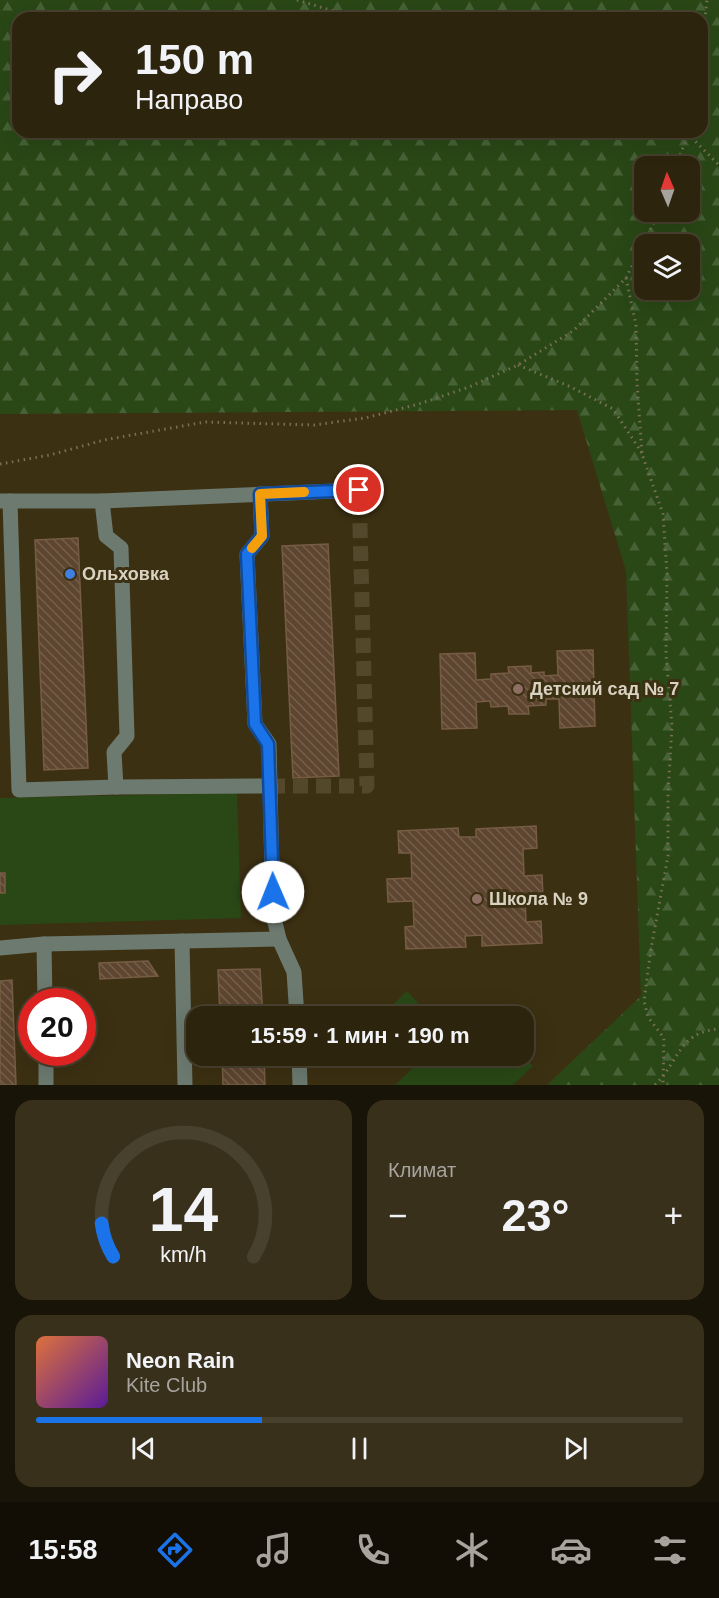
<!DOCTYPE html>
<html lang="ru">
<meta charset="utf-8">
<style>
body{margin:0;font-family:Helvetica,sans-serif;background:#39301c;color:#f1f3f6;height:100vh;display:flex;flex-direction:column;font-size:22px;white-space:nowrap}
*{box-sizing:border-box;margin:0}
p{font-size:20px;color:#a7a49e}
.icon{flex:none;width:33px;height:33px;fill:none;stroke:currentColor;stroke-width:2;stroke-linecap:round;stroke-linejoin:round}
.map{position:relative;height:1085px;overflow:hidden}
.details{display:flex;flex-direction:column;gap:15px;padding:15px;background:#191408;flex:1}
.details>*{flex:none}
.banner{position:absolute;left:12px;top:12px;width:696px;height:126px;border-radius:18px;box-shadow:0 6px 24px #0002,0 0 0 2px #48412e;background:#2d240e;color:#f1f3f6;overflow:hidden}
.needle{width:39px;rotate:358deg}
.controls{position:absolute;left:634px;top:156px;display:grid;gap:12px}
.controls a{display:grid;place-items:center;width:66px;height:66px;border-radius:12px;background:#2d240e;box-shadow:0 6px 24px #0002,0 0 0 2px #48412e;font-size:30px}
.speed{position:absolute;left:18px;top:988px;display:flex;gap:12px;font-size:30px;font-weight:700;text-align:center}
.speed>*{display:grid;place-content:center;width:78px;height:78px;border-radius:50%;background:#2d240e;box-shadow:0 6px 24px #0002,0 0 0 2px #48412e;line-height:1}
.speed .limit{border:9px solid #d22;background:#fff;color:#111}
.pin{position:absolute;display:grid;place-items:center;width:51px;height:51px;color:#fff;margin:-26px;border:3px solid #fff;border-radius:50%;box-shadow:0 2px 6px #0007}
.me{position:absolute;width:66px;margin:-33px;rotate:359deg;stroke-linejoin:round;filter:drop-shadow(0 0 4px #0008)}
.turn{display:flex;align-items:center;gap:21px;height:126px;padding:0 24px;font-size:27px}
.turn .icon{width:78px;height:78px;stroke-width:2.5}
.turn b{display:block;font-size:42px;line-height:51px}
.big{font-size:45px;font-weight:700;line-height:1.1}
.details .card{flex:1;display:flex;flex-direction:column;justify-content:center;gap:9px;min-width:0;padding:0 21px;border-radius:18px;background:#39301c}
.details .dial{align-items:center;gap:0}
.dial svg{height:156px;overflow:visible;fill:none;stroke:#48412e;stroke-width:7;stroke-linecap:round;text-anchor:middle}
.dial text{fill:#f1f3f6;stroke:none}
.song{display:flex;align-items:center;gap:18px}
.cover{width:72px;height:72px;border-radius:9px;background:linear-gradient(135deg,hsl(20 70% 55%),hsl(270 70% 35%))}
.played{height:6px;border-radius:3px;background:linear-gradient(90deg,#1a73e8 35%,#48412e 35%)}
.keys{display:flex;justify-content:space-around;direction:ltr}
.heat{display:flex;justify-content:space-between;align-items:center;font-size:33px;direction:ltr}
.details .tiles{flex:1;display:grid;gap:15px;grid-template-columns:1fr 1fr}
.card:last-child{grid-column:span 2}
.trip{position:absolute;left:186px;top:1006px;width:348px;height:60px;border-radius:18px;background:#2d240e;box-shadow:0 6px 24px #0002,0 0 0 2px #48412e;font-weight:700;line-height:60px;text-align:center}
.menu{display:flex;height:96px;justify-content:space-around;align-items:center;background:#120e06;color:#a7a49e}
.menu .icon{width:42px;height:42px}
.menu .active{color:#1a73e8}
.menu b{font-size:27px;color:#f1f3f6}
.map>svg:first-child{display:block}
.green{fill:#294816}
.forest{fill:url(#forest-firs);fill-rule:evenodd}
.building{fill:url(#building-back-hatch);stroke:#765c45;stroke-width:1.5}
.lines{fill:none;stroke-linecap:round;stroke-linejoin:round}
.minor-tunnel{stroke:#54482c;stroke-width:15;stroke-dasharray:15 8;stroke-linecap:butt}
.path{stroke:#7a7057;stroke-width:3;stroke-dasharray:1.5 4.5;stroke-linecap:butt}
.minor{stroke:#6c7a70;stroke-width:15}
.route-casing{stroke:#114b97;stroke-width:15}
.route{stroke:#1a73e8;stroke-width:10}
.slow{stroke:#f59e0b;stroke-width:10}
.shop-dot{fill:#3f7fe0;stroke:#3c3012;stroke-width:2}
.education-dot{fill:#8d6e63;stroke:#3c3012;stroke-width:2}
.labels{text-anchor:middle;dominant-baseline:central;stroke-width:6;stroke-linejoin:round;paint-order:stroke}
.poi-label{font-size:18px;font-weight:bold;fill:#d9d2c1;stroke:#3c3012;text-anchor:start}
</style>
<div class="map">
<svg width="719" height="1085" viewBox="0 0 719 1085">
<defs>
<pattern id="forest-firs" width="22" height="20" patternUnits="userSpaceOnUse" patternTransform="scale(1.5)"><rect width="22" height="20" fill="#294816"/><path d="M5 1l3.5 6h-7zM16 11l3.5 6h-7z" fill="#476236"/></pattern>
<pattern id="building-back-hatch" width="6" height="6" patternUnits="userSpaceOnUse" patternTransform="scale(1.5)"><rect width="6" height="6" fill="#5e452f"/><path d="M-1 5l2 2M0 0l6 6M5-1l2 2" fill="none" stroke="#745f4b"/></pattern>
</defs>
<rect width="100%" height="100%" fill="#3c3012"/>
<!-- green -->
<g class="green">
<path d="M237,793l4,125 -241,7v-127z"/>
<path d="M407,991l24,26h-51z"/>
<path d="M425,1056h98l10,10 -20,19h-118z"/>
</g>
<!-- forest -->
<path class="forest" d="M0,0h719v1085h-172l94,-89 -15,-425 -49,-161 -577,4zM18,18h684v114h-684zM645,166h45v46h-45zM645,244h45v46h-45z"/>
<!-- building -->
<g class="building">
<path d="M78,538l10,230 -44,2 -9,-230z"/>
<path d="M328,544l11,232 -46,2 -11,-232z"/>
<path d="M593,650l2,76 -35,2 -1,-29h-13v6l-18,1 1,8h-20l-1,-8 -17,1 -1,-6 -14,1 1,26 -35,1 -2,-75 35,-1 1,27 15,-1v-5l18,-1 -1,-6 23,-1v7l13,-1v4l14,-1 -1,-24z"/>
<path d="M536,826l1,22 -14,1 1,27 18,-1 1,22 -18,1 1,24 15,-1 1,22 -60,3v-11l-17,1 1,11 -60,2 -1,-22 9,-1 -1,-25 -25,1 -1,-23 25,-1 -1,-25h-12l-1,-22 60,-3 1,9h17v-8z"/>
<rect x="0" y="873" width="5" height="20"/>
<path d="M148,961l10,15 -58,3 -1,-16z"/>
<path d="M260,969l3,48h-43l-2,-47z"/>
<path d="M12,980l4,105h-16v-104z"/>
<path d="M222,1056h42l1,29h-42z"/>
</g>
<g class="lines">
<!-- minor-tunnel -->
<path class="minor-tunnel" d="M270,786h97l-8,-296"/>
<!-- path -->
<g class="path">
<path d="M297,0l59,18"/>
<path d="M702,44l5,-44"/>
<path d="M681,132l7,2 31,31"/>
<path d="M676,166l13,-34"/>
<path d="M626,278l10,47 1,57 5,72 21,60 4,60 -1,80 6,72 -4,68v62l-17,93 -7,52 4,16 16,21 -1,47"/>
<path d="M518,365l53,22 42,22 29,44"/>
<path d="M0,464l50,-9 54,-15 101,-18 109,3 51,-7 54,-14 50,-17 49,-22 55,-34 53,-53 33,-66"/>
<path d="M655,1085c24,-23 23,-53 64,-56"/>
</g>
<!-- minor -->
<g class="minor">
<path d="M260,494l2,42 -15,18 8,170 14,20 4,170 6,25 15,33 3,45"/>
<path d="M0,501h102l257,-11"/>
<path d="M10,501l9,289 97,-3"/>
<path d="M102,501l4,35 15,12 6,188 -13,16 2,35 154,-1"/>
<path d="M182,941l3,144"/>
<path d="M44,944l235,-5"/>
<path d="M0,948l44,-4 1,58"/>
<path d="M46,1053v32"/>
<path d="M299,1056l1,29"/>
</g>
</g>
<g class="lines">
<!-- route casing -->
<g class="route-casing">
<path id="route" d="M273,892l-5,-148 -13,-20 -8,-170 15,-18 -2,-42 99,-4"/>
</g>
<!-- route -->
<use href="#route" class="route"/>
<!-- slow -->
<path class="slow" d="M252,548l10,-12 -2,-42 44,-2"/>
</g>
<!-- markers -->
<circle class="shop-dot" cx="70" cy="574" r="6"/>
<g class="education-dot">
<circle cx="518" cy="689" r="6"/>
<circle cx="477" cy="899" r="6"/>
</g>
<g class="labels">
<!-- poi labels -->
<g class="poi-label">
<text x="82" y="574">Ольховка</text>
<text x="530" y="689">Детский сад № 7</text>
<text x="489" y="899">Школа № 9</text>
</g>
</g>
</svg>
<div class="controls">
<a><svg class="needle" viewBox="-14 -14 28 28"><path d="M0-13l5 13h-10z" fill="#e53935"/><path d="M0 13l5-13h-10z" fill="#a7a49e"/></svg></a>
<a><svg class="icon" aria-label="layers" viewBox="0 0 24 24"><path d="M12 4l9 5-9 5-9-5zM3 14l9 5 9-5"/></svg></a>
</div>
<div class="speed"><div class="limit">20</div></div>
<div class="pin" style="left:359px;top:490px;background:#d93025"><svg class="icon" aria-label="arrive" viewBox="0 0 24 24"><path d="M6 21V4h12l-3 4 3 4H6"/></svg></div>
<svg class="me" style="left:273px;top:892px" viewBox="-20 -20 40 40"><circle r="19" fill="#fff"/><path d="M0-13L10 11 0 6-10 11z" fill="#1a73e8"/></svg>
<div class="trip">15:59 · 1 мин · 190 m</div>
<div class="banner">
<div class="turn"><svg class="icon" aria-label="right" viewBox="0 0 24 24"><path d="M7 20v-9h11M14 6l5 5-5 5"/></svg><div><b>150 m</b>Направо</div></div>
</div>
</div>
<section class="details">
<div class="tiles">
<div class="card dial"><svg viewBox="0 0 100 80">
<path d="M14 69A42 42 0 1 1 86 69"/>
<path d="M14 69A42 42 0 0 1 8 52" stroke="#1a73e8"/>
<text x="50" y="56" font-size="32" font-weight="700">14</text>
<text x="50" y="72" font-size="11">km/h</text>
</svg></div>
<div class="card"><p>Климат</p>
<div class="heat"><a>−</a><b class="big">23°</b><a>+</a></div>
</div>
<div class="card">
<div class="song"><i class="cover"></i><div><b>Neon Rain</b><p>Kite Club</p></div></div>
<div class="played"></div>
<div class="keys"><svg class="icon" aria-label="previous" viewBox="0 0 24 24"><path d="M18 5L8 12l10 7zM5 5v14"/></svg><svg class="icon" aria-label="pause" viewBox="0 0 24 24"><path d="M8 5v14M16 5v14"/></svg><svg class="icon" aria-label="next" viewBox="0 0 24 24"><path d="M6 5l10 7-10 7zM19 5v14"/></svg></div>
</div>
</div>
</section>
<nav class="menu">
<b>15:58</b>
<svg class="icon active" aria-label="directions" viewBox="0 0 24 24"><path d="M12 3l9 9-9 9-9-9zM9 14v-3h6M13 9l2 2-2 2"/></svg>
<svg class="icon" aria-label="music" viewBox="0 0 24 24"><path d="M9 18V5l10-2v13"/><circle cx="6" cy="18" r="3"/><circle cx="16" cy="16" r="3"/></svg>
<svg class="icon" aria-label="phone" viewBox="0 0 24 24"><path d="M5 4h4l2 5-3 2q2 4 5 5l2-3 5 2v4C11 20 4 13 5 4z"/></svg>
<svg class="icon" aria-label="climate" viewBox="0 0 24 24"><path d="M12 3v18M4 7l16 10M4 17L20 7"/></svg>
<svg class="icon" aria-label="car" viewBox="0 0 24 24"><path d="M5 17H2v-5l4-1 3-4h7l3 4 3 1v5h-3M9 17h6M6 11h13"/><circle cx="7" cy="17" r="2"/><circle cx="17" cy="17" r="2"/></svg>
<svg class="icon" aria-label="filters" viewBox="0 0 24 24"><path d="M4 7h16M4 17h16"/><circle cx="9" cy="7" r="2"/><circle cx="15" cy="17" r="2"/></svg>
</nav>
